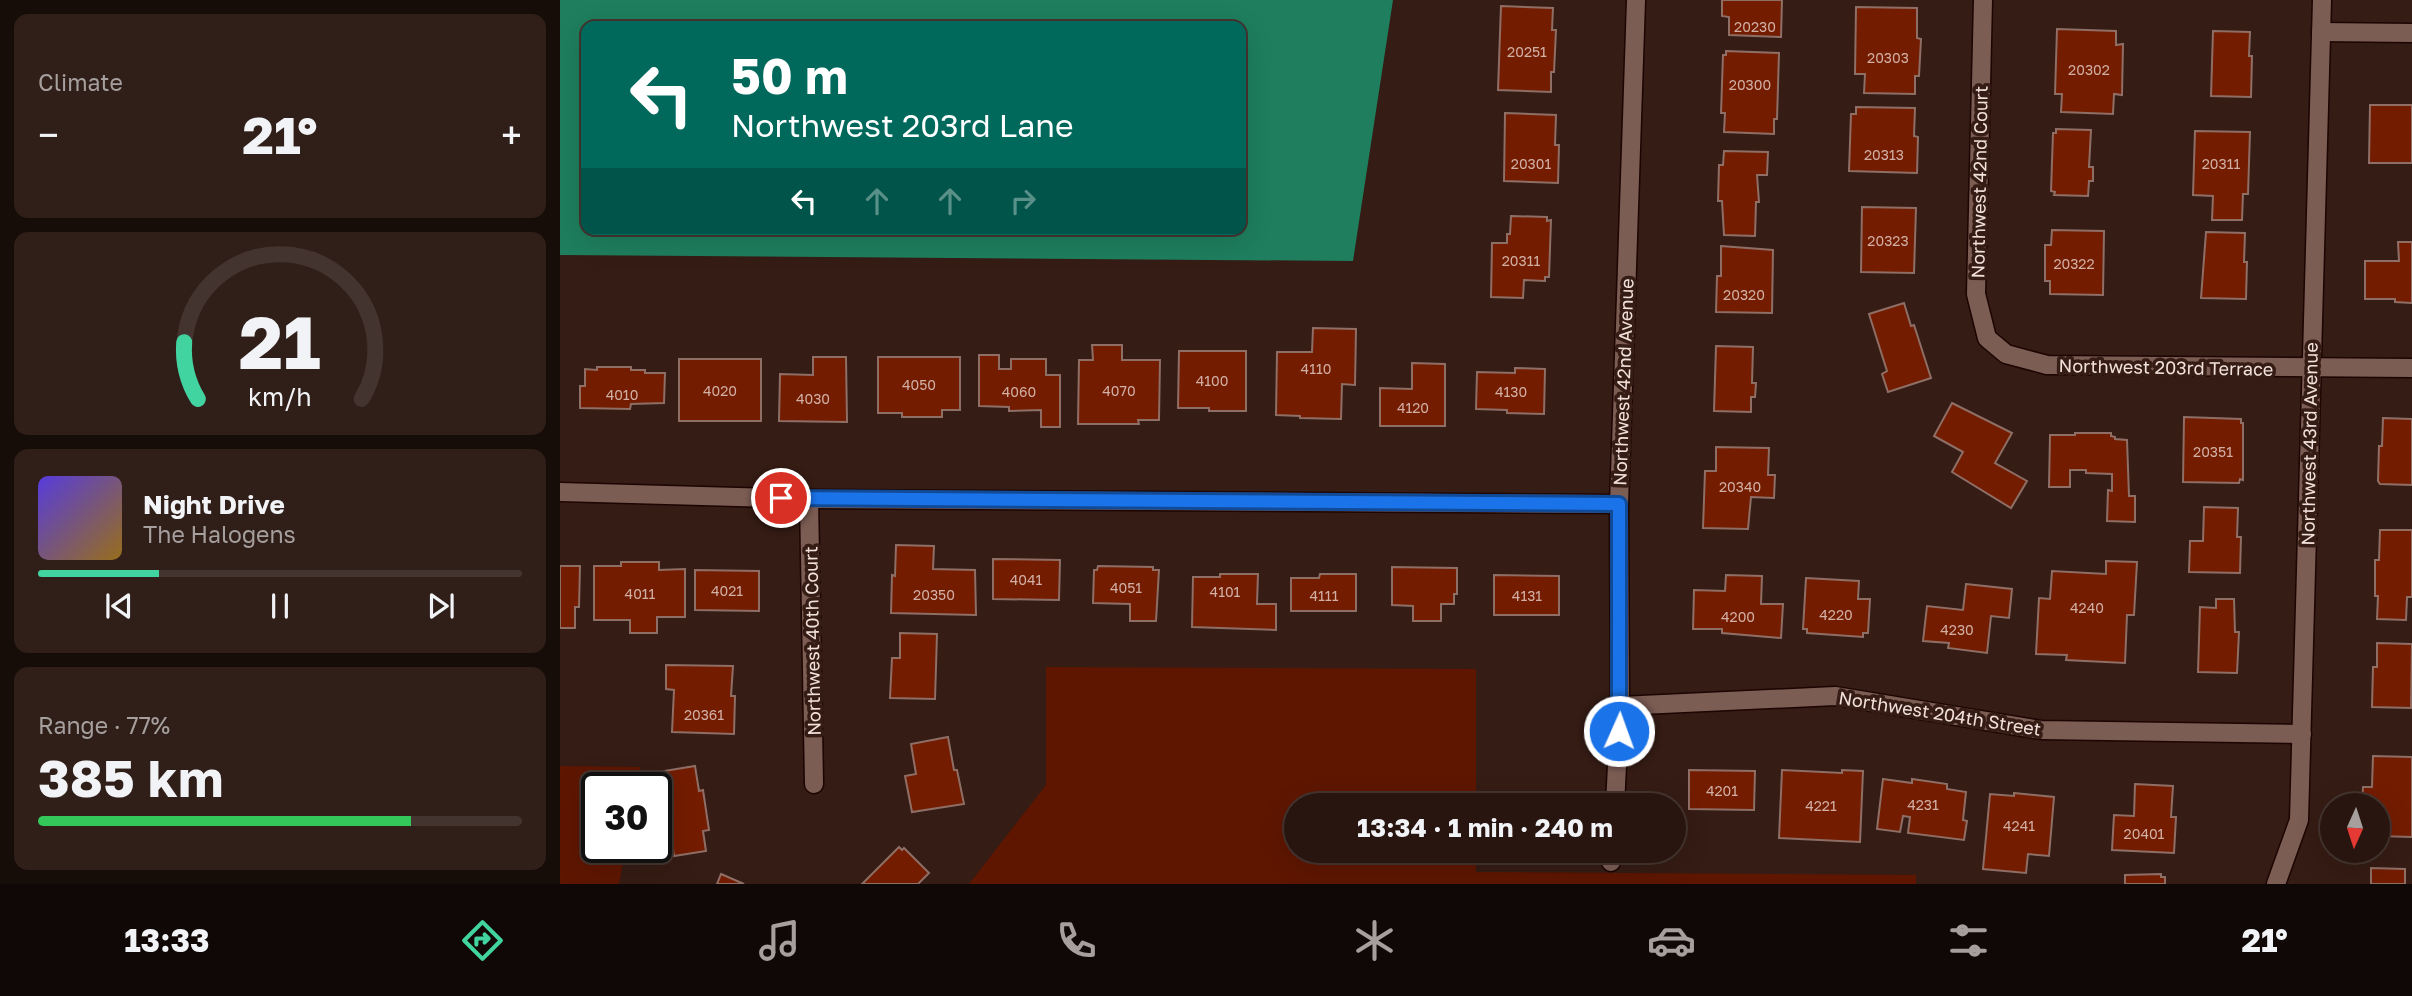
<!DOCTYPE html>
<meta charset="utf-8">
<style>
body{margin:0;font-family:"Golos Text",sans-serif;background:#301e18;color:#f1f3f6;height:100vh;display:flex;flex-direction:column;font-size:26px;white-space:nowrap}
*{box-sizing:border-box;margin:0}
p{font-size:23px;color:#a59f9e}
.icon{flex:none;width:38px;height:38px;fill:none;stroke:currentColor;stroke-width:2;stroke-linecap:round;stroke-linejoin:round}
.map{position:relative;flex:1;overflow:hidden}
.side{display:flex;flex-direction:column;gap:14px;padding:14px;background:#160c08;width:560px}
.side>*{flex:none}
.banner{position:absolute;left:21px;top:21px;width:665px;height:214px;border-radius:14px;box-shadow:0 7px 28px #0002,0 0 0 2px #44342f;background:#00695c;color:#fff;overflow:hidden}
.needle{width:46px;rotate:183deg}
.controls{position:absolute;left:1760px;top:793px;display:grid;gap:14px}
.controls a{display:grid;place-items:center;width:70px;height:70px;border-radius:50%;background:#28150f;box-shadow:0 7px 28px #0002,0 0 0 2px #44342f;font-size:35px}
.speed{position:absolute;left:21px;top:772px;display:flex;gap:14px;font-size:35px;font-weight:700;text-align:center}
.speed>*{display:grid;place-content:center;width:91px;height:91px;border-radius:50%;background:#28150f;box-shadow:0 7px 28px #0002,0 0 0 2px #44342f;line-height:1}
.speed .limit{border:4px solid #111;border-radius:10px;background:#fff;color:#111}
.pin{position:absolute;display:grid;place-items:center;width:60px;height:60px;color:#fff;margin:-30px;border:4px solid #fff;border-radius:50%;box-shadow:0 2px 7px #0007}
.me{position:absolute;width:77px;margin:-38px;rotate:2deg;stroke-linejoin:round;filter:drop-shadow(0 0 5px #0008)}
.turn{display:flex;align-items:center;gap:24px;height:147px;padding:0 35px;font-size:32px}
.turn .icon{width:91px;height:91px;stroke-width:2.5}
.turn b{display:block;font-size:49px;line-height:60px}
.lanes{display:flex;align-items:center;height:66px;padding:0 35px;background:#0003;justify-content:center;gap:35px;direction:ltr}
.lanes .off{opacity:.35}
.big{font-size:52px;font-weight:700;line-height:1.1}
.side .card{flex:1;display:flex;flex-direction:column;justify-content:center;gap:10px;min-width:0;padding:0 24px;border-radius:14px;background:#301e18}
.side .dial{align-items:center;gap:0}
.dial svg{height:182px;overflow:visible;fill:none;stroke:#44342f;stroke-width:7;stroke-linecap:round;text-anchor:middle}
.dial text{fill:#f1f3f6;stroke:none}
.song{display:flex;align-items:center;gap:21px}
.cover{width:84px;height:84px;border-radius:10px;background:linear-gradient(135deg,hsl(250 70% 55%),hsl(40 70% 35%))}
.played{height:7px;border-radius:4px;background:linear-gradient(90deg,#41d4a1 25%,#44342f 25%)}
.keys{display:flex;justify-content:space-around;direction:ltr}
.heat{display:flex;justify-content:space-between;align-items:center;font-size:38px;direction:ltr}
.charge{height:10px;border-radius:5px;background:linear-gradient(90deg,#34c759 77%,#44342f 0)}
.trip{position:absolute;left:724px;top:793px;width:402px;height:70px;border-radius:35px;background:#28150f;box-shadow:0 7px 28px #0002,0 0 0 2px #44342f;font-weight:700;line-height:70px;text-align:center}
.dock{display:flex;height:112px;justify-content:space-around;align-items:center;background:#100806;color:#a59f9e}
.dock .icon{width:49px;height:49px}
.dock .on{color:#41d4a1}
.dock b{font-size:32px;color:#f1f3f6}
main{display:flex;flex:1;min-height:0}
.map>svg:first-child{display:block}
.green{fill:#5e1600}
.water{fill:#1e7e5e;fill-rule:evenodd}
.building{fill:#731c00;stroke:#8e6e65;stroke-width:2}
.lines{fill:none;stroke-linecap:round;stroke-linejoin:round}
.minor-casing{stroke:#1c0502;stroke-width:21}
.minor{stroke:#7c5d54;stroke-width:18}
.route-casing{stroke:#114b97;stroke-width:18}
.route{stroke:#1a73e8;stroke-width:12}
.labels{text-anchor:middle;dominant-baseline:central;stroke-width:7;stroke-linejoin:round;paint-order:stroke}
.number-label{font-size:14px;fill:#d2afa4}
.street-label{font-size:18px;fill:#f2e0da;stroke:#351c14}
</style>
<main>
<section class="side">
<div class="card"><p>Climate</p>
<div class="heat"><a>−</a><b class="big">21°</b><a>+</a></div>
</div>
<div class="card dial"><svg viewBox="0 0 100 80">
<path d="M14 69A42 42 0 1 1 86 69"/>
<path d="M14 69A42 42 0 0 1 8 44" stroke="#41d4a1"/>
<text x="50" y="56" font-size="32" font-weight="700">21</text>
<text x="50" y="72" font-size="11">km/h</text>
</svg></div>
<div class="card">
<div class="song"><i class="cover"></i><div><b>Night Drive</b><p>The Halogens</p></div></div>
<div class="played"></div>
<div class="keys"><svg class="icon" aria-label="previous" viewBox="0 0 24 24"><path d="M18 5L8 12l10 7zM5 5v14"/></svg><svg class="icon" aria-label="pause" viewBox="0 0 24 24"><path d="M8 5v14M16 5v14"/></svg><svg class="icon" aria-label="next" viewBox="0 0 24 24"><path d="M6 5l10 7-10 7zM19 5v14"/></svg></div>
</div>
<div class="card"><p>Range · 77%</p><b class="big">385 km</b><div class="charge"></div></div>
</section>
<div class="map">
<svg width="1852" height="884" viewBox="0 0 1852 884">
<rect width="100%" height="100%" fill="#351c14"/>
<!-- green -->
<g class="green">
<path d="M486,667l430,2v136h-179v45l178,1 1,21 440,3v9h-947l77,-99z"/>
<path d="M0,766l80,1 -3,20 -40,1v59h29l-7,37h-59z"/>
</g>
<!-- water -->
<path class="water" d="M0,0h833l-40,261 -793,-6zM26,26h655v203h-655z"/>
<!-- building -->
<g class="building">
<path d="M1162,0h60l-1,37 -52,-2v-18l-7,-1z"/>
<path d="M941,6l52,2 -1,22h4l-2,42h-3v20l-53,-2z"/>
<path d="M1296,7l61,1v30l4,1 -2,37h-4v18l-51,-1 1,-19h-10z"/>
<path d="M1497,29l59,2v14l7,-1 -1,51 -8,-1 -1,20 -52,-2 1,-18h-7z"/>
<path d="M1653,31l37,1 -1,24h3l-1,41 -40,-1z"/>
<path d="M1166,51l53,2 -2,66h-3v15l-50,-2 1,-19h-4l2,-58h3z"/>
<path d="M1810,105h42v58h-43z"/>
<path d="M1296,107l59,1 -1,28 4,1 -1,36 -68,-2 2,-57h5z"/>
<path d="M945,113l51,2 -1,30h4l-1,38 -54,-2z"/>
<path d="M1496,129l35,1 -2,37h4v14h-4l-1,15 -34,-1 1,-3 -4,-1 2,-58h3z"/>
<path d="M1635,131l55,1 -2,62h-5l-1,26h-30l1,-24 -20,-1z"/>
<path d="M1164,151l44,1 -1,23h-10l2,27h-3l-1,34 -31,-1 -2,-34h-4l1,-36h4z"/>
<path d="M1302,207l54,1 -2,65 -53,-1z"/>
<path d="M951,216l36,1v4l4,-1 -2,57h-4v4l-21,-1 -1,18 -32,-1 1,-54h15v-9h3z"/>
<path d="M1492,230l52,1 -1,64 -53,-1v-13h-5v-36h6z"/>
<path d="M1646,232l39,1 -1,29h3l-1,37 -45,-1z"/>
<path d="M1838,242h14v61l-17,-1v-3h-30v-38h34z"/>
<path d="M1161,246l52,4 -1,63 -56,-1 1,-36h4z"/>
<path d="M1344,303l7,23 3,-1 17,53 -43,14 -6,-18 5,-3 -18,-57z"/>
<path d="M753,328l43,1 -1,56 -13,-1 -1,35 -41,-1v-2l-24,-1 1,-63h35z"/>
<path d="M532,345h30v15h38l-1,60h-21l1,4h-61l1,-64h14z"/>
<path d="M1156,346l37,1 -1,36h4l-1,14h-4v15l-37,-1z"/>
<path d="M619,351h67v60h-37v-3h-31z"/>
<path d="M419,355h20v14h12v-10h35v16h14v52h-19v-17l-32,1v-4l-30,-1z"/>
<path d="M253,357h33l1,65 -68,-1 1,-47 33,1z"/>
<path d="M318,357h82v53h-18v7h-40v-4h-24z"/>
<rect x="119" y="359" width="82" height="62"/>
<path d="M852,363l33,1v62h-65v-38l32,1z"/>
<path d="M37,367h34v3h14v3h20l-1,30 -33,1 -1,5 -50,-1v-22h5v-17l12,1z"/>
<path d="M955,368l30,1 -1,45 -37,-1v-3l-31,-1 1,-37 38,1z"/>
<path d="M1392,403l60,30 -17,30 32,18 -16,27 -59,-36 11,-20 -29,-16z"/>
<path d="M1624,417l57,2v4h2v57l-3,-1 -1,4 -56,-1z"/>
<path d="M1823,418l29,1v66l-32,-1 -2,-3 1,-35h3z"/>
<path d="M1515,433h36v3l4,1v2l12,1 2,56h6v26l-28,-1 1,-31 4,1v-17l-26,-1v-3h-16v17h-21l1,-52h25z"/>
<path d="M1156,447l53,1 -1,27h7l-1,23 -23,-1 -3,32 -45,-1 2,-57h11z"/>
<path d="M1644,507l34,1 -1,29h4l-1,36 -51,-1 1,-31h13z"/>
<path d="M1820,530h32v67h-5l-1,23 -29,-1 1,-23h-3v-36h4z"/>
<path d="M336,545l38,1 -1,23 42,1 1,45 -85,-2 1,-38 3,1z"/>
<path d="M433,559l67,1 -1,40 -66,-1z"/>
<path d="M1546,561l31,1 -3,53h-7l-2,48 -59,-3 1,-5 -31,-1 3,-56 11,1 2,-28 54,3z"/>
<path d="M61,562h38v8l26,-1v48h-28v16h-27v-13h-36v-54h27z"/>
<path d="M0,566h20l-1,41h-4v21h-15z"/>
<path d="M538,566l55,1v3h6l-3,51h-26v-17l-37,-1 1,-33h3z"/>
<path d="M832,567l65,1v26h-3v10h-13v17h-28v-15l-21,-1z"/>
<path d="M135,570l64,1v40l-64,-1z"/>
<path d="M660,574h38l-1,30h19v26l-84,-3 1,-50h27z"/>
<path d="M760,574h36v37h-65v-33h28z"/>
<path d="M934,575l65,1v39h-65z"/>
<path d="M1166,575l36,1 -1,28h22l-2,34 -59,-5v-4h-29l1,-39 31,1z"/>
<path d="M1246,578l53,3 -1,18h12l-2,34h-5v4l-56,-4v-4h-4z"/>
<path d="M1406,584l46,5 -3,29 -18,-2 -4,37 -39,-5 1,-5 -26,-2 4,-35 36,4z"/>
<path d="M1656,599h18l1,33h4l-2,41 -39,-1 2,-65 16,1z"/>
<path d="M340,633l37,1 -2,65 -45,-1 2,-40h8z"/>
<path d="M1817,643l35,1 -1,64 -39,-1 1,-40h4z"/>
<path d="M106,665l67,1 -2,30h4l-1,38 -62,-2 2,-42 -8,-1z"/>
<path d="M388,737l6,33h3l7,34 -52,8 -7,-36 11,-2 -5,-30z"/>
<path d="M1813,756l39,1v80l-34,-1v-31h-16l1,-18h9z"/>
<path d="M135,766l4,25 4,-1 6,40 -6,1 3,20 -32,5 -3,-21 -3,1 -10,-64z"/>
<path d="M1129,770l66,1 -1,39 -65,-1z"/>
<path d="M1222,770l60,3v-3l21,1 -3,71 -81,-4z"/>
<path d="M1323,779l29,4v-4l35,5v5l19,3 -3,28 4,1 -3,19 -56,-7 2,-16 -7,-1 -3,16 -23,-3z"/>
<path d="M1575,784l38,2 -2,31h5l-2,36 -62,-3 2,-35 20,1z"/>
<path d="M1454,793l40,4 -5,59 -21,-2 -2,19 -43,-4 7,-75 24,2z"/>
<path d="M339,847l3,3 2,-2 25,25 -11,11h-56z"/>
<path d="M1811,868l34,1v15h-34z"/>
<path d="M161,874l23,10h-27z"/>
<path d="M1601,874v3h4v7h-40v-9z"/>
</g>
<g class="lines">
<!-- minor casing -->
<g class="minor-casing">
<g id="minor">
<path d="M1423,0l-7,294 11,44 19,16 41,11 365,3"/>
<path d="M1761,32l91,1"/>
<path d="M0,492l249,7 810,5"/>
<path d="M249,499l5,285"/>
<path d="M1060,706l215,-10 206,34 261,4"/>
<path d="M1055,805l5,-99 -1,-202 17,-504"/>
<path d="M1051,862l1,-12"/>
<path d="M1716,884l23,-64 23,-820"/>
</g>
</g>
<!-- minor -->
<use href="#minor" class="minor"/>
</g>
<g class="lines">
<!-- route casing -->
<g class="route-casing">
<path id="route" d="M221,498l838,6v227"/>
</g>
<!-- route -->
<use href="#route" class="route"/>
</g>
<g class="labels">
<!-- number labels -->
<g class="number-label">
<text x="1195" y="26">20230</text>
<text x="967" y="51">20251</text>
<text x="1328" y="57">20303</text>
<text x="1529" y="69">20302</text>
<text x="1190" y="84">20300</text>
<text x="1324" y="154">20313</text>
<text x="971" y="163">20301</text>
<text x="1661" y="163">20311</text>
<text x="1328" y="240">20323</text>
<text x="961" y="260">20311</text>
<text x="1514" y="263">20322</text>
<text x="1184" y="294">20320</text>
<text x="756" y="368">4110</text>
<text x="652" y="380">4100</text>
<text x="359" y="384">4050</text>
<text x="160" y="390">4020</text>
<text x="559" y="390">4070</text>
<text x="459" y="391">4060</text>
<text x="951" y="391">4130</text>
<text x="62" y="394">4010</text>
<text x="253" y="398">4030</text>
<text x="853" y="407">4120</text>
<text x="1653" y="451">20351</text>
<text x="1180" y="486">20340</text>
<text x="466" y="579">4041</text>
<text x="566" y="587">4051</text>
<text x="167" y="590">4021</text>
<text x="665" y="591">4101</text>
<text x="80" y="593">4011</text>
<text x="374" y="594">20350</text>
<text x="764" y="595">4111</text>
<text x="967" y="595">4131</text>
<text x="1527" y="607">4240</text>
<text x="1276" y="614">4220</text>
<text x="1178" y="616">4200</text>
<text x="1397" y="629">4230</text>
<text x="144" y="714">20361</text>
<text x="1162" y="790">4201</text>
<text x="1363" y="804">4231</text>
<text x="1261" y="805">4221</text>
<text x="1459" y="825">4241</text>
<text x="1584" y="833">20401</text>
</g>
<!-- street labels -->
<g class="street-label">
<text transform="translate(1419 182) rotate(-89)">Northwest 42nd Court</text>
<text transform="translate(1606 367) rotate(1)">Northwest 203rd Terrace</text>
<text transform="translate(1063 382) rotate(-88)">Northwest 42nd Avenue</text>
<text transform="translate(1749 444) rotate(-89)">Northwest 43rd Avenue</text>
<text transform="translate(252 641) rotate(-91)">Northwest 40th Court</text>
<text transform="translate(1380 713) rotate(9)">Northwest 204th Street</text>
</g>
</g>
</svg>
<div class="controls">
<a><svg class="needle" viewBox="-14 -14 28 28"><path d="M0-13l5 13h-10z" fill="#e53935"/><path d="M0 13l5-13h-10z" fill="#a59f9e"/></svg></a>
</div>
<div class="speed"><div class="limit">30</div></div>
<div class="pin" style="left:221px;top:498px;background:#d93025"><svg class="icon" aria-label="arrive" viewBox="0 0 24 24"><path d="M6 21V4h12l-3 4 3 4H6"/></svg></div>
<svg class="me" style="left:1059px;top:731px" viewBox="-20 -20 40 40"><circle r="17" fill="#1a73e8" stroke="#fff" stroke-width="3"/><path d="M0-11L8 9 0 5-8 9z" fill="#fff"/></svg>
<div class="trip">13:34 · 1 min · 240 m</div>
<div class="banner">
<div class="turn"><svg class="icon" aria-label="left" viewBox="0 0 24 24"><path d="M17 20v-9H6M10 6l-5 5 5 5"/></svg><div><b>50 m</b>Northwest 203rd Lane</div></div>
<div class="lanes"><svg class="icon" aria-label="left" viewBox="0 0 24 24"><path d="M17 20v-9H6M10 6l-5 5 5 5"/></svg><svg class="icon off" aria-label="ahead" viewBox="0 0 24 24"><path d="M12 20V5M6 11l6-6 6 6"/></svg><svg class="icon off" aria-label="ahead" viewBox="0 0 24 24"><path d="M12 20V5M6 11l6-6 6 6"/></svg><svg class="icon off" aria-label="right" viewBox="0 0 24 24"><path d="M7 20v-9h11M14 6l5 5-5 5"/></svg></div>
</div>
</div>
</main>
<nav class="dock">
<b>13:33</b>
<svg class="icon on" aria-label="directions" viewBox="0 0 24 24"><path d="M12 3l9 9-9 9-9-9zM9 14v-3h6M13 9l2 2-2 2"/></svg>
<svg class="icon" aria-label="music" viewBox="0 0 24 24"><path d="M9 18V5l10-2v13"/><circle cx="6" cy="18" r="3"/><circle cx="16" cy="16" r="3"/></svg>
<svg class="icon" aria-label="phone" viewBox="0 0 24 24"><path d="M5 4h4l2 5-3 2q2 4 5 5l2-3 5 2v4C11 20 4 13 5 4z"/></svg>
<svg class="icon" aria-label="climate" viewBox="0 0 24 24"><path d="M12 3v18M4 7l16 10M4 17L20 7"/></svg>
<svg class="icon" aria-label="car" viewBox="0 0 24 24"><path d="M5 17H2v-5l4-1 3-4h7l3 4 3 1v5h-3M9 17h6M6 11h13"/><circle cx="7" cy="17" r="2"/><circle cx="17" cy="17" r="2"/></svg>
<svg class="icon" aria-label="filters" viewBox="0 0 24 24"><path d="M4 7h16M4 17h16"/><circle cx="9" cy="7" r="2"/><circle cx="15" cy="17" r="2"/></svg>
<b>21°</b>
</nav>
